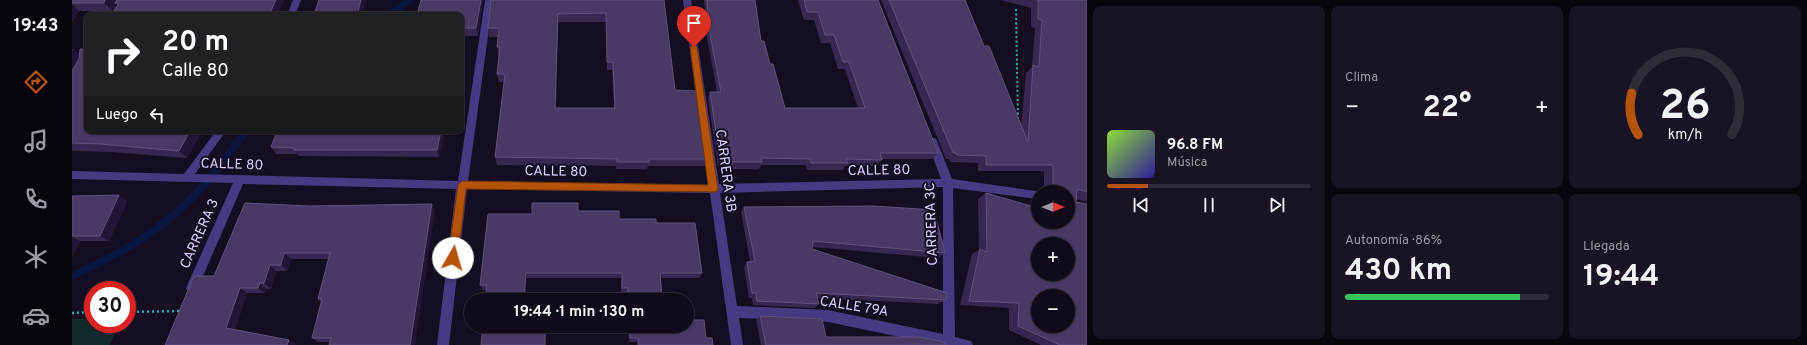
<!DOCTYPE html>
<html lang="es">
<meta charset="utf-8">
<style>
body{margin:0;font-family:Overpass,sans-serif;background:#191323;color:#f1f3f6;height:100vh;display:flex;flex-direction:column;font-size:15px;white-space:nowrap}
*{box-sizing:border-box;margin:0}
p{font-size:13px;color:#9c9aa2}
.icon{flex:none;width:22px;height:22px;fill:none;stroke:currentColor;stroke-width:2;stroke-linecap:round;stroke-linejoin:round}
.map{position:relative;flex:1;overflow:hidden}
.side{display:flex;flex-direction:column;gap:6px;padding:6px;background:#09060e;width:720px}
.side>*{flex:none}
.hud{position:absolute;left:12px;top:12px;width:380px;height:122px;border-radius:8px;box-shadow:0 1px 3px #0004,0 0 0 1px #302b39;background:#202124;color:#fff;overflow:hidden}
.needle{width:26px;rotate:90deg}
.controls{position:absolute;left:959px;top:185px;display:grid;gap:8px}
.controls a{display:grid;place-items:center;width:44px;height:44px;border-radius:50%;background:#100a1a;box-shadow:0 1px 3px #0004,0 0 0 1px #302b39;font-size:20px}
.speed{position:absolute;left:12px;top:281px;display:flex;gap:8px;font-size:20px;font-weight:700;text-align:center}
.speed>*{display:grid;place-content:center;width:52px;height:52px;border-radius:50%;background:#100a1a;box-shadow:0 1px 3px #0004,0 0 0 1px #302b39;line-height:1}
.speed .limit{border:6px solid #d22;background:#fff;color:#111}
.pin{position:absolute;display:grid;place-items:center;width:34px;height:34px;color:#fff;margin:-41px -17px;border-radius:50% 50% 50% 0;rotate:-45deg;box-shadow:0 0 4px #0007}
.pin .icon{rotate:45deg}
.me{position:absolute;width:44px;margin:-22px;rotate:7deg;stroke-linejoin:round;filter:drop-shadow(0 0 3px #0008)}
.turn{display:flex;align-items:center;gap:14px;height:84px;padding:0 12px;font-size:18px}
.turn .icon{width:52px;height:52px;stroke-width:2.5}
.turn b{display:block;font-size:28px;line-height:34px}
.then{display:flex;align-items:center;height:38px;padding:0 12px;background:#0003;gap:8px;font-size:15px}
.big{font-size:30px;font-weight:700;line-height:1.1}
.side .widget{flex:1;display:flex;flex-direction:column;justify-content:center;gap:6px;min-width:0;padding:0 14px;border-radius:8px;background:#191323}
.side .dial{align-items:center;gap:0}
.dial svg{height:104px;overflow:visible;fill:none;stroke:#302b39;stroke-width:7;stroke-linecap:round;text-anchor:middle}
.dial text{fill:#f1f3f6;stroke:none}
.song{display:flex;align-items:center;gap:12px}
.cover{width:48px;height:48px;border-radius:6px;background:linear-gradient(135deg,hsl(90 70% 55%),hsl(250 70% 35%))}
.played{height:4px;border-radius:2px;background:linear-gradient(90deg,#b45309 20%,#302b39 20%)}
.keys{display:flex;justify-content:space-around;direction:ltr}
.heat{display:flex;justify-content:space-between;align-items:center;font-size:22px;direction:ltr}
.charge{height:6px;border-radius:3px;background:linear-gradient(90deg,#34c759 86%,#302b39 0)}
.side .tiles{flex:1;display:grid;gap:6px;grid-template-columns:repeat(3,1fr)}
.widget:first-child{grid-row:span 2}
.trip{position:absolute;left:392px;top:293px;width:230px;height:40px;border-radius:20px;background:#100a1a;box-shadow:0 1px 3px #0004,0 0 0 1px #302b39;font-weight:700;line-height:40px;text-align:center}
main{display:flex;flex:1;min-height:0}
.tab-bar{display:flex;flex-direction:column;width:72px;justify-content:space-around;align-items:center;background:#06040a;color:#9c9aa2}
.tab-bar .icon{width:28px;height:28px}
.tab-bar .selected{color:#b45309}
.tab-bar b{font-size:18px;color:#f1f3f6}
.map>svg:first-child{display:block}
.green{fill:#122a2d}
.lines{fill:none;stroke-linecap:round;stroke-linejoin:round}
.stream-far1{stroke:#0a1640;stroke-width:7}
.stream{stroke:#0a1640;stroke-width:8}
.path-far1{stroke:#30a8b3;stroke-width:2;stroke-dasharray:2 2.5;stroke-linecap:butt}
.path{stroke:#30a8b3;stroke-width:2.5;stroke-dasharray:2 3;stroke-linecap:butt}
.minor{fill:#473a82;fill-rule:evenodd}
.wall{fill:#362851;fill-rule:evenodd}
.shaded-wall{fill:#211637}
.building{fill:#483a64;stroke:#5f527c;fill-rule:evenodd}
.route{fill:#b45309;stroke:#753606}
.labels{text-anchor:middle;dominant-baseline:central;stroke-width:4;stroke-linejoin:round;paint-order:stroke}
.street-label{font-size:14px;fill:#ddd1fe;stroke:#150e23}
</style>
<main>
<nav class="tab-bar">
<b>19:43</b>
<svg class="icon selected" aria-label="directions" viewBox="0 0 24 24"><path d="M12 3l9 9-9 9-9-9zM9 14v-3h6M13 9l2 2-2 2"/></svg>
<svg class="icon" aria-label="music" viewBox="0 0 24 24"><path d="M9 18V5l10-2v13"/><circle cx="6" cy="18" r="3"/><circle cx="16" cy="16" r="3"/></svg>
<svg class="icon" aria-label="phone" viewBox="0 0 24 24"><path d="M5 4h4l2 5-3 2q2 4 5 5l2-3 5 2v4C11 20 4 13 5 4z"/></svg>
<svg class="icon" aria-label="climate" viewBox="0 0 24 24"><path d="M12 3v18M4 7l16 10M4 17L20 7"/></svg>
<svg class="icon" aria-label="car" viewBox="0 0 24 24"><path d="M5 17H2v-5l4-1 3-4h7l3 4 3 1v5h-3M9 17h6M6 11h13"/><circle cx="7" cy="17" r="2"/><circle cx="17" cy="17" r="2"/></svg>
</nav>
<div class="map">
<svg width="1015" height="345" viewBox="0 0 1015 345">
<rect width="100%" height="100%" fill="#150e23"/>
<!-- green -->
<path class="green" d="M0,319h21v5h26l-9,21h-38z"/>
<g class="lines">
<!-- stream-far1 -->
<g class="stream-far1">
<path d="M317,15l21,-15"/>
<path d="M155,156l19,-25"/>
</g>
<!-- stream -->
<path class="stream" d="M0,276c67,-30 113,-61 156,-121"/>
<!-- path-far1 -->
<path class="path-far1" d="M944,9l2,112"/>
<!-- path -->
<g class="path">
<path d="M55,312l55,-1"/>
<path d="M0,313l21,-1"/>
</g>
<!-- minor -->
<g class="minor">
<path d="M221,0h8l-6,15h-8z"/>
<path d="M413,0h8l-25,181 241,4 -26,-185h8l28,184 222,-5 -14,-38 2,-3h6l2,3 15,38 90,13h-4v7l-85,-11 2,149 16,4 2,4h-34l-111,-23 -89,-4 4,27h-12l-21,-152 -243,-4 -18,156h-12l19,-156 -213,-5 -47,108 -4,1 -4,-1 -2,-4 47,-105 -161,-4v-8l112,3 32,-43h10l-31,43 263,7zM871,187v147l-115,-24 -91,-4 -17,-113z"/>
</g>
</g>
<!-- wall -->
<g class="wall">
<path d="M0,0h212l-167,5v-1l-5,7h-33l-7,11z"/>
<path d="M349,0h62l-5,36h-17v-21z"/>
<path d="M419,0h173l11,90 32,69 -2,7h-57l-1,3h-31v-3l-119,-1 -2,-8 9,-75h-5l-2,-8 2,-18h-1l-1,-9 1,-10h-9l-1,-9zM486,22h48l1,48h5l2,38h-58z"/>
<path d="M632,0h51l6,41 9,23 15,44h73l-13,-39h-7l-8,-26h-9l-7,-23h-10l-6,-20h80l60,153 -6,6h-50l-5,7h-32l-2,4h-36l-1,-5h-45l-2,4h-38v-3h-3l-10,-67 2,-7h7l-10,-55z"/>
<path d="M809,0h84l19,46 37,81 5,-54 6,-6 3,-39 -4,-1v-19l-30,-8h86v202l-11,-3 11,146h-46l-32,-15v-22l-49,-3 12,-51 7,-4 -1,-51 8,-6 82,29v-30h-24v-21h-66v-8l-28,-1 -1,-3h-3z"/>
<path d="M0,49h2l5,5 8,77h115l-15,27 -77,-6 -38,-1z"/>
<path d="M373,131l-6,26 -140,-1 -2,-2h-21l-5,-7z"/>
<path d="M0,196l55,5 -18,40h-29l-8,16z"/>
<path d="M237,206l126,5 -105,131h-12l-6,-4 9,-36 -3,-3 10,-40h-37l-4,12h-11l-5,18h-5l-1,4h-18l-12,36 54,11 7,4v1h-131l49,-69z"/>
<path d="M672,207l201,46 -7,5 -126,-11v2l134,51 -8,4 -121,-6 2,6 -5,4 -61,-3 -1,-7h-3l-5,-31 3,-5 3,-1 -9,-49z"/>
<path d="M506,211l41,8 37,4 46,50 -3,5h-38l1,22h-35v-8h-6v-14h-94l-41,12h-3l-3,-5 52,-71z"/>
<path d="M688,316l66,21 121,8h-186l-5,-25z"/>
<path d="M556,326h59l19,12 7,7h-76v-3h-8z"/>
</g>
<!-- shaded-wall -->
<g class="shaded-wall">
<path d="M33,0h14l-4,3 2,1 -5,7 -8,-8z"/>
<path d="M204,0h8l-6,15h-9z"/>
<path d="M289,0h5l-4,15h-5z"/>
<path d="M409,0h2l-5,36 -2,-8z"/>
<path d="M0,4l7,7 -7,11z"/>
<path d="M486,14v8l-2,94 -1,-8z"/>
<path d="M2,49l9,8 -11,17v-23z"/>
<path d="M118,131h12l-15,27 -8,-7z"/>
<path d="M369,131h4l-6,26 -2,-7z"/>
<path d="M47,195l8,6 -18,40 -9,-5z"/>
<path d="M360,204l3,7 -20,134h-5z"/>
<path d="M0,237l8,4 -8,16z"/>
<path d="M212,253l7,6 -4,12 -6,-6z"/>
<path d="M198,265l6,6 -5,18 -7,-6z"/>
<path d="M454,273l1,5 -1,22h-2z"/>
<path d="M188,283l6,6 -1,4 -7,-5z"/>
<path d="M168,288l7,5 -13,39 -8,-4z"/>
<rect x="473" y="326" width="1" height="19"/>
<path d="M217,340l7,4v1h-9z"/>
</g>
<!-- building -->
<g class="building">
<path d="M0,0h33l-1,3h-32z"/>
<path d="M45,0h159l-7,15h-158l8,-12h-4z"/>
<path d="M247,0h42l-4,15h-43z"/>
<path d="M349,0h60l-5,28h-15v-13h-44z"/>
<path d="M419,0h173l11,90 23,1 9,68h-58v3h-32v-3l-122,-2 10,-83h-8l3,-27h-3l2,-19h-11zM534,13l1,49h6l2,46h-60l3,-94z"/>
<path d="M635,0h48l6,41h3l6,23h3l12,44h80l-16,-46h-6l-9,-27h-9l-7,-23h-11l-3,-12h74l60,153h-58l2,7 -36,-1 2,4h-37l-1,-4 -49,-1 1,4h-38l-1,-3h-3l-10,-67h11l-12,-63z"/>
<path d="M817,0h76l19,46h5l39,96 5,-77 6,2 3,-47 -4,-1v-19h-1h50v192l-10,-3 -1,13 11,2v141h-27l-42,-19 1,-23 -50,-2 11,-52 7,3 -1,-59 52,15v14h30v-30h-15v-27h-67v-9l-29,-1 -1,-2h-3zM966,244h30v30h-30zM966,296h30v30h-30z"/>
<path d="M8,49h7v82h103l-11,20 -78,-7 -29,-1v-72l7,-12z"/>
<path d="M205,131h164l-4,19h-143v-2l-23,-1z"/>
<path d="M47,195l-19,41h-28v-40z"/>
<path d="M173,203l64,3 123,-2 -22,141h-81l2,-7h-19l10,-39h-4l12,-46h-46l-3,12h-11l-6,18h-4l-2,5h-18l-14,40 63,12 -2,5h-122l29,-69h20z"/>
<path d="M460,203h46v8h41v8h37v4h39l7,50h-42l2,27h-34v-12h-6v-15h-96l-2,27h-39l2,-15h-7l8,-71h44z"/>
<path d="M802,206l60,4 11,43 -132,-12 -1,8 135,44 -1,7 -130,-7 3,11 -62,-3 -1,-8h-4l-5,-31 8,-1 -11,-54z"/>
<path d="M688,316l62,3 4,18h92l23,4 6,4h-181z"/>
<path d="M615,320h17l2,18h6l1,7h-74l-1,-7h-8v-12h57z"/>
<path d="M411,326h62v19h-64z"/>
</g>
<!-- route -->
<path class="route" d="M622,44l3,3 21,142 -2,3 -250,-3 -8,69 -1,3h-7l-2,-3 10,-73 4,-4 246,4 -18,-138z"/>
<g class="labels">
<!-- street labels -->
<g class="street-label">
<text transform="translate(160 165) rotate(2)">CALLE 80</text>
<text transform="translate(653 171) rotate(82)">CARRERA 3B</text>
<text transform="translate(807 171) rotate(-1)">CALLE 80</text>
<text transform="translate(484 172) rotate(1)">CALLE 80</text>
<text transform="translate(860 224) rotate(-92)">CARRERA 3C</text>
<text transform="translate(128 234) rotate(-66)">CARRERA 3</text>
<text transform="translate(782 307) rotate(9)">CALLE 79A</text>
</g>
</g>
</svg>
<div class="controls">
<a><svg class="needle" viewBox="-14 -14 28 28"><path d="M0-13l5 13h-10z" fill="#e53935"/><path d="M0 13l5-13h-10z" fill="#9c9aa2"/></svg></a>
<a>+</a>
<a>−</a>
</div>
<div class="speed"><div class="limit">30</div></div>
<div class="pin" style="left:622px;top:47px;background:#d93025"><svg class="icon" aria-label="arrive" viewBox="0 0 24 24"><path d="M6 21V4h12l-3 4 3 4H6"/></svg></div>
<svg class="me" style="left:381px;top:258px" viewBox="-20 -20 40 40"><circle r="19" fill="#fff"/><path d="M0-13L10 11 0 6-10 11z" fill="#b45309"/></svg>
<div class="trip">19:44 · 1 min · 130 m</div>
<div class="hud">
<div class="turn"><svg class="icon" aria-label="right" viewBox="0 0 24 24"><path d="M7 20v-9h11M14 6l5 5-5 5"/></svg><div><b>20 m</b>Calle 80</div></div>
<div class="then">Luego<svg class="icon" aria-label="left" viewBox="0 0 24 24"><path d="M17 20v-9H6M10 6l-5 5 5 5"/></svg></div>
</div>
</div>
<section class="side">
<div class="tiles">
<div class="widget">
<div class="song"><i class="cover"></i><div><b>96.8 FM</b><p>Música</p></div></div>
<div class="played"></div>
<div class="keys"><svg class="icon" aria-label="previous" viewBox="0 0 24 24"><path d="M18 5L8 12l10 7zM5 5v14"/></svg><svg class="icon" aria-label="pause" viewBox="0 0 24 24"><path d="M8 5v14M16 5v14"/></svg><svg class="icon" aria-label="next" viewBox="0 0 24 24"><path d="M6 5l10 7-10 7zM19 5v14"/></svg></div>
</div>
<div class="widget"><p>Clima</p>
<div class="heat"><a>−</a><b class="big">22°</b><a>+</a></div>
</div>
<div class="widget dial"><svg viewBox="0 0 100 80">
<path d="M14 69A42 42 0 1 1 86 69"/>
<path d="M14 69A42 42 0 0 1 9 37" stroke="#b45309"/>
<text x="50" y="56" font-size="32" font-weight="700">26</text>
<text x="50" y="72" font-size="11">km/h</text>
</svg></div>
<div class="widget"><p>Autonomía · 86%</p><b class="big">430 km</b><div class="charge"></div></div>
<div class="widget"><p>Llegada</p><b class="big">19:44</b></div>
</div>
</section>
</main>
